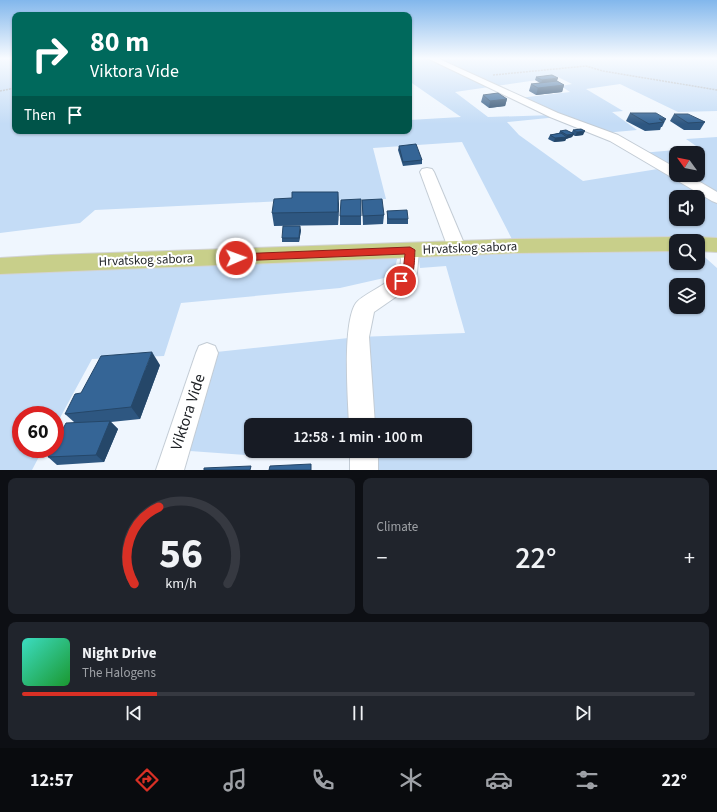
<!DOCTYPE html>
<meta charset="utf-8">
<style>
body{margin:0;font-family:"Source Sans 3",sans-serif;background:#20242c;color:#f1f3f6;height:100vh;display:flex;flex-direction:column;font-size:15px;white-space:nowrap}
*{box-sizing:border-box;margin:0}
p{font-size:13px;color:#9ea1a6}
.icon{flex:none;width:22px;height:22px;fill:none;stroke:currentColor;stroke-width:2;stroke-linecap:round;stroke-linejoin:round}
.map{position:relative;height:470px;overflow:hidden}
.sheet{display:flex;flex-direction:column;gap:8px;padding:8px;background:#0d0f14;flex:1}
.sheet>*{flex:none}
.banner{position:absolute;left:12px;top:12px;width:400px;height:122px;border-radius:8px;box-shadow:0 1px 3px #0004;background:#00695c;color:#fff;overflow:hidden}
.needle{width:26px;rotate:303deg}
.tools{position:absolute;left:669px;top:146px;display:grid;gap:8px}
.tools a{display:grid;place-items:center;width:36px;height:36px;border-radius:8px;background:#171b24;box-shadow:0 1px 3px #0004;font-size:20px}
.speed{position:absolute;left:12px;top:406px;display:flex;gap:8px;font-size:20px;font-weight:700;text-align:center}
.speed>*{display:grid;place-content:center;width:52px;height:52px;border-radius:50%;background:#171b24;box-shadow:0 1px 3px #0004;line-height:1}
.speed .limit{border:6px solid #d22;background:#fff;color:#111}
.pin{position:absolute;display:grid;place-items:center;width:34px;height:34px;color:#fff;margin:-17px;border:2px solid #fff;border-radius:50%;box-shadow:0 1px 4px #0007}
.me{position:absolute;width:44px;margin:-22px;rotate:88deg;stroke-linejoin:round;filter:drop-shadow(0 0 3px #0008)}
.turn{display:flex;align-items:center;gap:14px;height:84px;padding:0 12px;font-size:18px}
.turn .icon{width:52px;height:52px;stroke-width:2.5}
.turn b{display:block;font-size:28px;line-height:34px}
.then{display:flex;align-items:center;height:38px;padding:0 12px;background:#0003;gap:8px;font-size:15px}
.big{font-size:30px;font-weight:600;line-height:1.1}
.sheet .tile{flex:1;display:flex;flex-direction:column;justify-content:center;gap:6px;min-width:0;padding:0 14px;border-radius:8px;background:#20242c}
.sheet .dial{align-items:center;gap:0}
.dial svg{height:104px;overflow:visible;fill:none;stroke:#363941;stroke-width:7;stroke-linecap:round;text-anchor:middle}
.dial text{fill:#f1f3f6;stroke:none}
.song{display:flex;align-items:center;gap:12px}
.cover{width:48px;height:48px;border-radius:6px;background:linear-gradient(135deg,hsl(170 70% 55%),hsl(130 70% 35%))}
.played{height:4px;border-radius:2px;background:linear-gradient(90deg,#d93025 20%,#363941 20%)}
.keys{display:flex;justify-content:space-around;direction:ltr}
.heat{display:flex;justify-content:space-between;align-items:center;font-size:22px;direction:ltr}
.sheet .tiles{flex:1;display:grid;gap:8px;grid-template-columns:1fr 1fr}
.tile:last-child{grid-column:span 2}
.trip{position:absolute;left:244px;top:418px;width:228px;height:40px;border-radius:8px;background:#171b24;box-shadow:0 1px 3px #0004;font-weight:600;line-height:40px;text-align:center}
.tab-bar{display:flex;height:64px;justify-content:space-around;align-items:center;background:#090b0e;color:#9ea1a6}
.tab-bar .icon{width:28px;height:28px}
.tab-bar .active{color:#d93025}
.tab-bar b{font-size:18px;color:#f1f3f6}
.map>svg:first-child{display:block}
.green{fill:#c4dcf6;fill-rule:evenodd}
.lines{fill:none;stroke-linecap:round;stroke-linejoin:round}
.minor-casing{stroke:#c3ccd5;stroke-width:2}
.major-casing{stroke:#d2d3d4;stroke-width:2}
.path{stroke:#afb5bc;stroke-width:1.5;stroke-dasharray:2 1;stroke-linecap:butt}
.minor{fill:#fff;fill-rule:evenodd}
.major{fill:#c8cf8a;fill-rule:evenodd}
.wall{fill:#2e5781}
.shaded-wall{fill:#254769}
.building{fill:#356596;stroke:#254769}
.route{fill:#d93025;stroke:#8d1f18}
.labels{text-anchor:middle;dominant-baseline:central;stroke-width:4;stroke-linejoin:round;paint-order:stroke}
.street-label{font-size:13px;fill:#202327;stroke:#fff}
.near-street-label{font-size:16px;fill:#202327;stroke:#fff}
</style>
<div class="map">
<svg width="717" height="470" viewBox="0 0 717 470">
<rect width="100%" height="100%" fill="#eff6fe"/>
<!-- green -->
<g class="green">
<path d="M0,58h15v73h394v-11l52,-3 -52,-36v-23h308v53l-39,1 -58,-28 -34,5 37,22 -11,1 25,18 -33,3 -46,-16 -51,5 12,13 64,46 81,-13 -23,-15 58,-5 -13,-9 31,-2v54l-8,2 8,5v47l-19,-4h-22v22h22v-12l19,17v202h-353l-1,-14h-105l-82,-6 31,-97 151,-16 107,-4 -19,-67 -26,2 -2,-18 97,-5 -53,-103 -89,6 13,51 -103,2 -188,9 -15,13 -80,10zM558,77l14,7 -11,2 9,6 -51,6 34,17 -65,2 -33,-25zM676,153h22v22h-22zM676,197h22v22h-22zM676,285h22v22h-22zM251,425h214v26h-214z"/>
<path d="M399,251l-6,25 -53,12 -159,15 -17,53 -72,3 -37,68v-12h-34v34h22l-11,21h-32v-204z"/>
</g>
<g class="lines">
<!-- minor casing -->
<g class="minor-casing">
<g id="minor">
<path d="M427,58h10l121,55 60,22 58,33v7h12l29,17v11l-5,-2 -102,-60 -60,-24z"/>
<path d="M427,168l5,1 2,3 32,76 -3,4 -6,2 -6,-2 -3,-4 -28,-76 2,-3z"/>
<path d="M410,244l6,2 3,4 -2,23 -2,5 -15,16 -26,18 -5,25 6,88h-26c-1,-26 -7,-102 7,-122 8,-10 31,-17 42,-31 5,-7 1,-19 6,-26z"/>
<path d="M207,343l8,3 3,7 -34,117h-28l40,-117 3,-7z"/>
<rect x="350" y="451" width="28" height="19"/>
</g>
</g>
<!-- major casing -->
<g class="major-casing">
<g id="major">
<path d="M676,237l9,4h-9v10l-161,2 -515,21v-16l51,-3 464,-16z"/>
<path d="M698,237l19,1v14l-19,-1v-10h-9z"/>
</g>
</g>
<!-- path -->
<g class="path">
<path d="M493,75l93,-9 17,5 114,19"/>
<path d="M0,91l15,-3"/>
</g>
<!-- minor -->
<use href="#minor" class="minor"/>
<!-- major -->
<use href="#major" class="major"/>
</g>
<!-- wall -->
<g class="wall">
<path d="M536,77l21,4 7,4 -2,7 -26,3 -7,-4 2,-7 9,-1 -5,-3z"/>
<path d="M483,95l24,4 -2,7 -16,2 -8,-6z"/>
<path d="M630,113l36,6 -4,8h-1l-1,3 -15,1 -19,-10z"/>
<path d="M674,114l31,8 -5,8h-16l-14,-9z"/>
<path d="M573,130l10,5 -8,1 -2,-1 -1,2 -6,2 -1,2 -11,1 -6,-3 2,-4 9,-2 1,-2 12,1z"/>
<path d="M399,146l23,14v4l-19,2 -5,-16z"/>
<path d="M362,200l22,15 -1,9 -20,1z"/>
<path d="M339,204l-1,21 -64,1 -2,-13z"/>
<path d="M387,211l21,8v5h-21z"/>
<rect x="340" y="216" width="21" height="9"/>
<path d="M301,230l-2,12h-17v-4z"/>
<path d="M160,365l-20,54 -29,3 7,7 -14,33 -47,3 -9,-8 26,-35 -9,-8 16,-21z"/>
</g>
<!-- shaded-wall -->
<g class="shaded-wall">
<path d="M558,78l-1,3 -16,3 1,-4z"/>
<path d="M564,85l-2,7 -26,3 2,-7z"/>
<path d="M507,99l-2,7 -16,2 1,-7z"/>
<path d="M585,131l-2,4 -8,1 2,-4z"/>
<path d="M574,134l-2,3 -6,2 -1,2 -11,1 1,-4 11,-1 1,-2z"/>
<path d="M338,192l1,12 -1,21z"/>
<path d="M300,226l1,4 -2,12v-4z"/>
<path d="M152,352l8,13 -20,54 -9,-12z"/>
<path d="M110,421l8,8 -14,33 -8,-7z"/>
</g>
<!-- building -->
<g class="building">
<path d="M552,75l6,3 -16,2 -6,-3z"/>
<path d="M557,81l7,4 -26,3 -7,-4z"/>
<path d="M498,93l9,6 -17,2 -7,-6z"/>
<path d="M630,113h26l10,6h-7l5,3 -15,2z"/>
<path d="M674,114h14l17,8 -17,1z"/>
<path d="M581,129l4,2 -8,1 -4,-2z"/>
<path d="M566,130l8,4 -7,1 -7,-4z"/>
<path d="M561,133l6,4 -12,1 -5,-3z"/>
<path d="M416,144l6,16 -19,2 -4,-16z"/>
<path d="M292,192h46v20l-66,1 2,-14 18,-1z"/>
<path d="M361,199v17h-21l1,-16z"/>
<path d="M382,199l2,16 -21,1 -1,-16z"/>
<path d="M407,210l1,9h-20l-1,-8z"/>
<path d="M283,226h17l-1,12h-17z"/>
<path d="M152,352l-21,55 -66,7 10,-20 6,-1 20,-37z"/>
<path d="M110,421l-14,34 -48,2 4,-8h3v-5l11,-21z"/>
<path d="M311,464v6h-42l1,-4z"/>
<path d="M251,466l-1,4h-46v-2z"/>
</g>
<!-- sky -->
<linearGradient id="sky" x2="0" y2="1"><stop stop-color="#82b7ec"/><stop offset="0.47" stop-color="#f8fbff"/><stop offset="1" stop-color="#f8fbff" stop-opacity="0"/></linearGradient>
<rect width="717" height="124" fill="url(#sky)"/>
<!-- route -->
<path class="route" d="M410,247l5,3c-1,13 1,30 -14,35l-6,-4 8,-9 2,-18 -169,7 -4,-3 4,-4z"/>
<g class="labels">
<!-- street labels -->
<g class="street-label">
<text transform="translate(470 248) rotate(-2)">Hrvatskog sabora</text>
<text transform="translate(146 260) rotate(-2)">Hrvatskog sabora</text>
</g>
<!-- near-street labels -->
<g class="near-street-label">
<text transform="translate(188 412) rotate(-72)">Viktora Vide</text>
</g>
</g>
</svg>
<div class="tools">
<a><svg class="needle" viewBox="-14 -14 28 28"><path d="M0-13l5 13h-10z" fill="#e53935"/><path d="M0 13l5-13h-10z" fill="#9ea1a6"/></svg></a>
<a><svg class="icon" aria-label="sound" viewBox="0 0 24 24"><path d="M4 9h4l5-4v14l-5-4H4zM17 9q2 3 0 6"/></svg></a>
<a><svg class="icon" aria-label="search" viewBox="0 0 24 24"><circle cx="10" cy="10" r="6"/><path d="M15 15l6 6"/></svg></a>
<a><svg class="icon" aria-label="layers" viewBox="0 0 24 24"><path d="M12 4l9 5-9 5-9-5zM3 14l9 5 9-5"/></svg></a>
</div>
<div class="speed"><div class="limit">60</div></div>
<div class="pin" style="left:401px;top:281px;background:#d93025"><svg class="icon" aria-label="arrive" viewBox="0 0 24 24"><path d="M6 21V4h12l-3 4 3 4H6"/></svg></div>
<svg class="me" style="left:236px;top:258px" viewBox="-20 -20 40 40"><circle r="17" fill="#d93025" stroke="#fff" stroke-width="3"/><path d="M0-11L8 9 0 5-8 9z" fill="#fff"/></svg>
<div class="trip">12:58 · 1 min · 100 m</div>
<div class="banner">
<div class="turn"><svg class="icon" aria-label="right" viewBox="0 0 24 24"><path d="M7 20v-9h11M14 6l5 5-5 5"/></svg><div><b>80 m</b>Viktora Vide</div></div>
<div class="then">Then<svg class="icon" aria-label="arrive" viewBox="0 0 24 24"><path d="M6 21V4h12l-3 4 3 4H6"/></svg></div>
</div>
</div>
<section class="sheet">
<div class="tiles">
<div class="tile dial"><svg viewBox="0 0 100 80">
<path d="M14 69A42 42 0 1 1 86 69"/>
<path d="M14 69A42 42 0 0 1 33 10" stroke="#d93025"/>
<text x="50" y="56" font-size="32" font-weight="700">56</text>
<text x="50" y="72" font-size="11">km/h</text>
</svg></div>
<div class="tile"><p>Climate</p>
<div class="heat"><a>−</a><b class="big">22°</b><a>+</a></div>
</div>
<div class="tile">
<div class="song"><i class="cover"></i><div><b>Night Drive</b><p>The Halogens</p></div></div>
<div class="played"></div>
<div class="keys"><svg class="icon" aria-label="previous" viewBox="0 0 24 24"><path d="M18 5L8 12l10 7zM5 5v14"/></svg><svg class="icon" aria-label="pause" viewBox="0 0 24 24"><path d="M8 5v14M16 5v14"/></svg><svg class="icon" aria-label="next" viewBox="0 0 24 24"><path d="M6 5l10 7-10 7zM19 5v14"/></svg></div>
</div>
</div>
</section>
<nav class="tab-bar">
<b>12:57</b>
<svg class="icon active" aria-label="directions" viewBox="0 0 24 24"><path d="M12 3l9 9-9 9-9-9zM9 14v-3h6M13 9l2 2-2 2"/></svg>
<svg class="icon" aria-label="music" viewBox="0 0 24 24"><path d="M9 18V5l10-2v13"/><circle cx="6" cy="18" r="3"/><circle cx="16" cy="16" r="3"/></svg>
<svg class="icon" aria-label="phone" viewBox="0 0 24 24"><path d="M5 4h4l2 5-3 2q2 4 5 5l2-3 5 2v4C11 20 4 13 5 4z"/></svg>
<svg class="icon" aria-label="climate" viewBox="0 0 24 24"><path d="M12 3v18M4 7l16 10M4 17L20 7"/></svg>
<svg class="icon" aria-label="car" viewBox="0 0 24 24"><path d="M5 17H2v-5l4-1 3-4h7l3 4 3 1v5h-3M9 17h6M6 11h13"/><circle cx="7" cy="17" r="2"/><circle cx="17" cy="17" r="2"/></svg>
<svg class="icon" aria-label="filters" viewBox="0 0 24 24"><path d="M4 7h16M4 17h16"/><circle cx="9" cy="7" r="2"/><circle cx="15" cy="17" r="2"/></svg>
<b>22°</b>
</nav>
